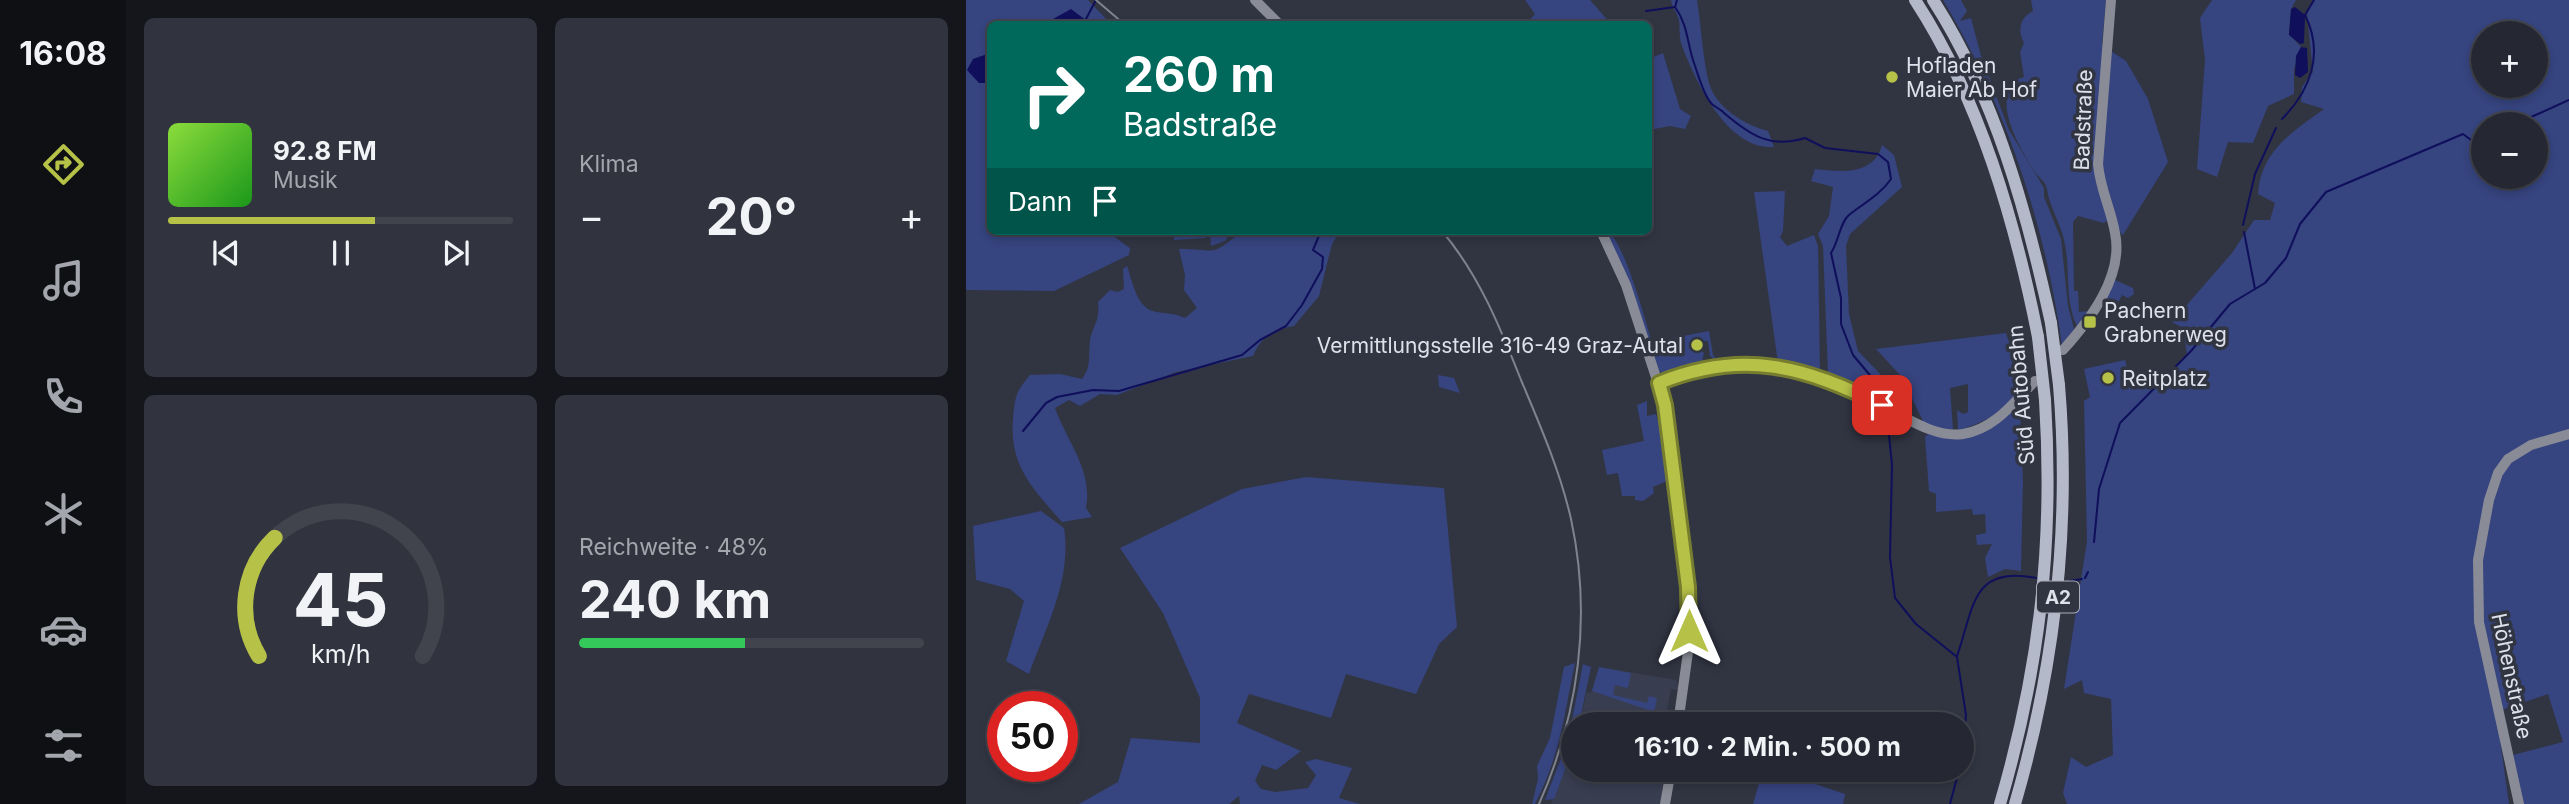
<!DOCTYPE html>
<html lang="de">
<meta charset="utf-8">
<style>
body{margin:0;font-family:Inter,sans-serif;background:#31343e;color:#f1f3f6;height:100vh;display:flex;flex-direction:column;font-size:26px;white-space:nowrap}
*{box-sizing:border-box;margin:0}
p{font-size:23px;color:#a3a6ac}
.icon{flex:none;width:38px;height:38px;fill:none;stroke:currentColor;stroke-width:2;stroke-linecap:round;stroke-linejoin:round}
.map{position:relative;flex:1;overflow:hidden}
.sheet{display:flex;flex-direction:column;gap:18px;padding:18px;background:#14161c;width:840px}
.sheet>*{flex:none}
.hud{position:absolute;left:21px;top:21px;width:665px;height:214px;border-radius:10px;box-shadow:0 4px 10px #0003,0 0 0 2px #42444d;background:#00695c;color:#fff;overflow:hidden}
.buttons{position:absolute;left:1505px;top:21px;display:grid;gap:14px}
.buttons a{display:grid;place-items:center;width:77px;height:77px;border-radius:50%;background:#252832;box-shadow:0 4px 10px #0003,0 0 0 2px #42444d;font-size:35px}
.speed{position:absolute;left:21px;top:691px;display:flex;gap:14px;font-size:35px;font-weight:700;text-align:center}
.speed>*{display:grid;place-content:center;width:91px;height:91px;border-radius:50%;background:#252832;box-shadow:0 4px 10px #0003,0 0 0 2px #42444d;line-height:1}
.speed .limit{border:10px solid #d22;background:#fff;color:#111}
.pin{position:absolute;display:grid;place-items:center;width:60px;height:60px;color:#fff;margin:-30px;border-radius:14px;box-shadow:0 4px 10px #0006}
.me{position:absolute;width:77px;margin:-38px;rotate:0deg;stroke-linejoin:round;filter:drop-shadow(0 0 5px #0008)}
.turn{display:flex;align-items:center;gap:24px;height:147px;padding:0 21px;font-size:32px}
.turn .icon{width:91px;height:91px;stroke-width:2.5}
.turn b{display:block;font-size:49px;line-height:60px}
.then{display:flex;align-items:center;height:66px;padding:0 21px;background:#0003;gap:14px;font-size:26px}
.big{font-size:52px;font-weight:700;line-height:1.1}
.sheet .widget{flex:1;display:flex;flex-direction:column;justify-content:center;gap:10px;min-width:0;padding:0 24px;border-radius:10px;background:#31343e}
.sheet .dial{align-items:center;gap:0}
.dial svg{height:182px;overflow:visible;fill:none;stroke:#42444d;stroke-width:7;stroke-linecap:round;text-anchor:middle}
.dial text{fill:#f1f3f6;stroke:none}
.song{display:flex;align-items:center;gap:21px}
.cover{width:84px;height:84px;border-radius:10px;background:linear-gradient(135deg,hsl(90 70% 55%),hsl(120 70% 35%))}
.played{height:7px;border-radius:4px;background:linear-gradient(90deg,#b6c148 60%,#42444d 60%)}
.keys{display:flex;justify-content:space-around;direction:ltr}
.heat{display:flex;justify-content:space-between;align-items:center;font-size:38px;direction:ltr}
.charge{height:10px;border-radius:5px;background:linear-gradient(90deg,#34c759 48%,#42444d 0)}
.sheet .tiles{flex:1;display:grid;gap:18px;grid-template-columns:repeat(2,1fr)}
.trip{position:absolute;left:595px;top:712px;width:413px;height:70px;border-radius:35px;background:#252832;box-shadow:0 4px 10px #0003,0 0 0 2px #42444d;font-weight:700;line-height:70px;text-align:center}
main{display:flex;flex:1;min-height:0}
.menu{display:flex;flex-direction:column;width:126px;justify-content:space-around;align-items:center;background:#0f1014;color:#a3a6ac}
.menu .icon{width:49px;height:49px}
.menu .current{color:#b6c148}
.menu b{font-size:32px;color:#f1f3f6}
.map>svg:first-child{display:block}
.built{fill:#383e50}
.green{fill:#36447f;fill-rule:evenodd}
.water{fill:#0f0f5b}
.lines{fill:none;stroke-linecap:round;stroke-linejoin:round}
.stream{stroke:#0f0f5b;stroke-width:2}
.secondary{stroke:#898c96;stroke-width:10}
.highway{stroke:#b4b9c9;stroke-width:12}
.rail{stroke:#7f838e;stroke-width:2}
.highway-bridge{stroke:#b4b9c9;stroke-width:12}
.route-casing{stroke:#767d2f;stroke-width:18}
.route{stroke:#b6c148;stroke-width:12}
.poi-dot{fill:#b6c148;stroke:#313542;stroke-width:2.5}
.labels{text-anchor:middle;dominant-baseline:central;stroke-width:7;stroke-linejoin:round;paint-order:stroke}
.shield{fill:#313542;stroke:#aaadb8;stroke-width:2}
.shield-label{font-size:19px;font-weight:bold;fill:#dee1ea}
.poi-label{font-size:21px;fill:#dee1ea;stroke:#313542;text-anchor:start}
.street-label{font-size:21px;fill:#dee1ea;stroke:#313542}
</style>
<main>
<nav class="menu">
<b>16:08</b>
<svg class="icon current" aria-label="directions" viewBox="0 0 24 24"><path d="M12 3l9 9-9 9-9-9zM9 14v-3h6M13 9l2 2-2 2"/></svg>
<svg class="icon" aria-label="music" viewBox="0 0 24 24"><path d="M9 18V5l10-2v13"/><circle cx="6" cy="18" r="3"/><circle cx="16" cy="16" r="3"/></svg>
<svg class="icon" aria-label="phone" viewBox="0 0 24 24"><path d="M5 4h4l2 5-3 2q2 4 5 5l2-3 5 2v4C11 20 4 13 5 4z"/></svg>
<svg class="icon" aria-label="climate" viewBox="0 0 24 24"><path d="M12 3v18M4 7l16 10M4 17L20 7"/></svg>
<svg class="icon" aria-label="car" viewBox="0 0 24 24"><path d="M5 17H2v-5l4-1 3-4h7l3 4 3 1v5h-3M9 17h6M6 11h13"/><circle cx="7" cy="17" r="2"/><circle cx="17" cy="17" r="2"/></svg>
<svg class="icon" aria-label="filters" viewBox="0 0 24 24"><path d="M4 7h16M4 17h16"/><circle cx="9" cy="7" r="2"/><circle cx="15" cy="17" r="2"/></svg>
</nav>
<section class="sheet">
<div class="tiles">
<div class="widget">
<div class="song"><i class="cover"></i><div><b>92.8 FM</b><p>Musik</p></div></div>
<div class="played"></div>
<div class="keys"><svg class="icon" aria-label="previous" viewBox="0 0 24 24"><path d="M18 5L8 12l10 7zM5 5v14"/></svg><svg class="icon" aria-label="pause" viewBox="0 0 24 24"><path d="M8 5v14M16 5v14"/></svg><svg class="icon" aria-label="next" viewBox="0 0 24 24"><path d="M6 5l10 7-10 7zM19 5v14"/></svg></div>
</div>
<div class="widget"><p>Klima</p>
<div class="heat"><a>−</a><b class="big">20°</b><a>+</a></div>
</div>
<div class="widget dial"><svg viewBox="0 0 100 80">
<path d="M14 69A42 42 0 1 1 86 69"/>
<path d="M14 69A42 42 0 0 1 21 17" stroke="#b6c148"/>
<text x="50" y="56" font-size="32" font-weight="700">45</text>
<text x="50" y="72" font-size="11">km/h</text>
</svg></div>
<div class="widget"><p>Reichweite · 48%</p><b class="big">240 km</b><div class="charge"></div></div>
</div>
</section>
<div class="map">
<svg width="1603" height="804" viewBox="0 0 1603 804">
<rect width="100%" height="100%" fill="#313542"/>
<!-- built -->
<g class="built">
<path d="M633,667l77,13 3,10 -8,-1 -7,35h-85l8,-32 4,1z"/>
<path d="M607,748v22h91l-3,34h-110z"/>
</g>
<!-- green -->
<g class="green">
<path d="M0,0h122l23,24h-121v207h116l24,17 -1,7 -75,36 -88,-1z"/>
<path d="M559,0h65l21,24h-85l9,-10z"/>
<path d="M705,0h26c4,25 6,60 12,83 7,25 36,42 59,48l6,16c-47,3 -78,-65 -92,-101 -3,-8 -2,-18 -3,-26 -2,-8 -7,-12 -8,-20z"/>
<path d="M977,0h18l6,11 -7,10 11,-3 10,38 28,74 35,58v9l17,42 7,67 6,23 -12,17c-16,-120 -57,-242 -119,-346z"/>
<path d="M1065,0h75l-4,45 24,16 22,38 20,63 -45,73 -15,-15 -4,3 -26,-7 -5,6 1,69h4l1,21 9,-1 -11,15c-13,-27 -6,-58 -13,-86 -4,-18 -15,-34 -17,-51 -1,-7 -9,-12 -13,-18 -15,-26 -38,-61 -22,-90l12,-4 -4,-25 4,-9c-7,-14 -4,-25 9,-32z"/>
<path d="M1246,0h84l-5,9 -2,25 12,13 -7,22v25l-26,12 -15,37 -25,-1 -11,35 -20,-8 8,-109 -5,-42z"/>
<path d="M1347,0h256v431l-63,26 -31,103 34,244h-442l-4,-11 8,-36 15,10 27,-12 -2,-56 -27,-6 -2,-13 -18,9 23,-148 -3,-140 6,-4 -6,-28 41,-9 7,28 34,-9 21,-24 -4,-27 -11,-6 60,-69 22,-33h16l5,-17 -17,-9c3,-43 34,-62 66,-85l-23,-7 1,-15 11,-15 -6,-58zM1517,33h53v53h-53zM1517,124h53v53h-53z"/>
<path d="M697,53l17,56 11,7 -6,13 -15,-3 -21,4v-71z"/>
<path d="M916,145l12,10 8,32 -52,47 -4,12 3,68 9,37 27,28 11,27 -68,-33 -5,-127 -5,-12 11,-18 4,-29 -22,-6 4,-12c25,3 59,7 67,-24z"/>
<path d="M819,191l-2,40 -3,6 7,9 27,-11 4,11 2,126 -42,-9 -24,-171z"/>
<path d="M208,231h32v7l-32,2z"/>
<path d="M244,231h23l-8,10 -14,5z"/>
<path d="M277,231h97l-8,13 -13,52 -25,30c-23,4 -32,10 -41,30l-77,16 -59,23 -17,-1 -20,12 -11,-6 -14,8c12,34 38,62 31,100l6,9 -30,5c-29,-33 -53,-56 -49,-103 2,-22 2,-26 17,-44l30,-1 22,5c10,-14 6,-22 8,-38 3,-17 10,-18 8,-39l12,-12 8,2 6,-3 -1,-20 4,-3c6,17 10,44 30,46 12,2 17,1 28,6l12,-10 -13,-18 1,-15 -6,-26c43,0 28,9 64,-18z"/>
<path d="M640,231c17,5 40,92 46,111l57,-11 4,24 6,7 -9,-6 -2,-15h-5l1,8 -4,1 4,3 -2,9 -28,11 -15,-1 -31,-93z"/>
<path d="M1149,280l18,8 1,6 -6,4 -6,-3 -3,6 -18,4z"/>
<path d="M1040,333l17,51c-10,27 -41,38 -65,47l-1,-21 6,4 5,-2v-28l-18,4 3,41h-14l-15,-6 -23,-47 -25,-27z"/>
<path d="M472,375l16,3 6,15 -21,-6z"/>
<path d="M681,401v15l9,-2 2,7 5,3 6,56 -16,7 1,6 -11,8 -8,-1v-4h-13l-4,-23 -11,2 -5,-25 42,-9 -7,-36z"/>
<path d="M1050,409l4,3 3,68 -2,91 -16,-2 -17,8 -3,-19 7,-14 -15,1 -1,-10 10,-2 -1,-19 -12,1 -1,-6 -36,3v-18l-7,-3 -4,-54 3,-3 24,4z"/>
<path d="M1603,438v366h-50l-10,-48 54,-14 -15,-48 -46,16c-7,-29 -18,-60 -21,-90 -4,-39 2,-126 29,-157 13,-16 40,-19 59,-25z"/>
<path d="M340,477l138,11 13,139 -18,17 -23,50 -70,-20 -15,44 -82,-24 -12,29 64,28 -25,19 -14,-5 -7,16 6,8 14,3 33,-4 8,-13 -11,-13 11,-3 36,9 -13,30 21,6h-120l-1,-8 -10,8h-150l39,-22 13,-44 69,5v-45l-37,-85 -43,-65 122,-59z"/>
<path d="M75,511l23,17c8,51 -18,99 -35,146l-23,-13 18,-60 -14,-12 -34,-9 -3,-54z"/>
<path d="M609,663c-11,52 -14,90 -40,141h-3l6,-25 -1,-13 13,-28 14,-71z"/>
<path d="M617,664l8,3 -12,57h-6v24l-19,51 -9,1 23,-60z"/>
<path d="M633,667l32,6 -3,15 -13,-3 -2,10 34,8 2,-7 8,2 -3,14 -62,-21z"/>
<path d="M797,770h10l72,24 -2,10h-90z"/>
</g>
<!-- water -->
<g class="water">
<path d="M1329,7l10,8 -1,28 -4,1 -11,-9 2,-26z"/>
<path d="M105,9l20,15h-47z"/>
<path d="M1335,47l6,1 1,24 -8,6 -5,-3 1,-19z"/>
<path d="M24,53v30h-11l-12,-13 6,-11z"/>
</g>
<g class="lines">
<!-- stream -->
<g class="stream">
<path d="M711,0l-2,7c13,18 12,36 19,56 4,11 9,31 17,40 3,4 10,6 13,10 26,22 46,36 81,25l20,10 53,6 10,8 3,17c-11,16 -27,24 -42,36 -9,7 -10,26 -18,38l10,45v26l12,31 26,31 5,17"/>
<path d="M680,11l29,-4"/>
<path d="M120,19l10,-19"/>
<path d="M1316,119c29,-29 42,-66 23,-104l9,-15"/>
<path d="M1559,124l4,-6 40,-18"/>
<path d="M1277,225l12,-51 21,-46"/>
<path d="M1289,289l10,-6 21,-25 14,-34 26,-32 137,-58 20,15"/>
<path d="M921,415l5,50 -2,92 5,41 21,26 41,33 9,58 -4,41"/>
<path d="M57,431l23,-28 11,-6 36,-7 26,1 123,-36 18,-15 26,-14 16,-21 20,-36 1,-12 -10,-7 8,-19"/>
<path d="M1128,542l5,-53 21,-66 71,-72 39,-47 25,-15 -11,-57"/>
<path d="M1119,578l3,-6"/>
<path d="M1104,581l12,-2"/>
<path d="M991,656c17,-48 14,-91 79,-78"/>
<path d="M984,804l9,-34"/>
</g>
<!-- secondary -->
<g class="secondary">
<path d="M289,0l24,24"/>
<path d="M635,231l25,54 39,120 23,182v65l-10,72"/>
<path d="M1097,350c27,-30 61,-74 52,-117 -4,-24 -15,-44 -17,-69l13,-164"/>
<path d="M693,383c84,-36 151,-16 229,26 22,11 49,29 75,25 32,-5 51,-32 72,-53"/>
<path d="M699,804l6,-34"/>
<path d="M1553,804l-40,-182 -1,-62 11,-60 9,-27 10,-14 23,-14 38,-11"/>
</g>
<!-- highway -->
<g class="highway">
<path d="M949,0c65,100 100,221 123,337"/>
<path d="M967,0c62,96 94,212 118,323"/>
<path d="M1034,804c40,-137 54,-261 45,-404"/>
<path d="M1049,804c40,-138 56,-276 44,-419"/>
</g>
<!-- rail -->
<g class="rail">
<path d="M130,0l28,24"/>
<path d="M476,231c37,44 58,96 79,149 19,45 39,91 50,139 21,97 8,195 -32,285"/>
</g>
<!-- highway-bridge -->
<g class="highway-bridge">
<path d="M1085,323l8,62"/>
<path d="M1072,337l7,63"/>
</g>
</g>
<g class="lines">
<!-- route casing -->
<g class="route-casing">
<path id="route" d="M723,631l-1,-44 -23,-182 -6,-22c84,-34 144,-17 223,22"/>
</g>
<!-- route -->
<use href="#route" class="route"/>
</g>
<!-- markers -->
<g class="poi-dot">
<circle cx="926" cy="77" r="7"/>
<rect x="1117" y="315" width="14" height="14" rx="3.5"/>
<circle cx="731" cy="345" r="7"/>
<circle cx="1142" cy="378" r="7"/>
</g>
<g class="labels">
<!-- shield labels -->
<rect class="shield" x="1071" y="581.5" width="42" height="31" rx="5"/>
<g class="shield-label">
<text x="1092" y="597">A2</text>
</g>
<!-- poi labels -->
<g class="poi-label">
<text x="940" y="65">Hofladen<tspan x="940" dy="24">Maier Ab Hof</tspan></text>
<text x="1138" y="310">Pachern<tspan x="1138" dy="24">Grabnerweg</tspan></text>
<text x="717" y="345" text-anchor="end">Vermittlungsstelle 316-49 Graz-Autal</text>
<text x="1156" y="378">Reitplatz</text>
</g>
<!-- street labels -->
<g class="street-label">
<text transform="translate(1117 120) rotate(-88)">Badstraße</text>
<text transform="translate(1055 395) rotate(-95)">Süd Autobahn</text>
<text transform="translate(1546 676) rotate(78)">Höhenstraße</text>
</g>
</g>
</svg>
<div class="buttons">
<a>+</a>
<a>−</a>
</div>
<div class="speed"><div class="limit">50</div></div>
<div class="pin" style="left:916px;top:405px;background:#d93025"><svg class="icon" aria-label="arrive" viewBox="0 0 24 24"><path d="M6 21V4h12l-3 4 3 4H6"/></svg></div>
<svg class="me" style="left:723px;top:631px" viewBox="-20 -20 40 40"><path d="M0-17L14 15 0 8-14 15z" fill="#b6c148" stroke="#fff" stroke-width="4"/></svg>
<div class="trip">16:10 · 2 Min. · 500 m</div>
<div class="hud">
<div class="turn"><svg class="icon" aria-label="right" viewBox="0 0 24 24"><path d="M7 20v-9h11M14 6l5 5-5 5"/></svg><div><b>260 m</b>Badstraße</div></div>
<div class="then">Dann<svg class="icon" aria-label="arrive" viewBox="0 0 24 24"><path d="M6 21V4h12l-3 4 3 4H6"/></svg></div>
</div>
</div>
</main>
